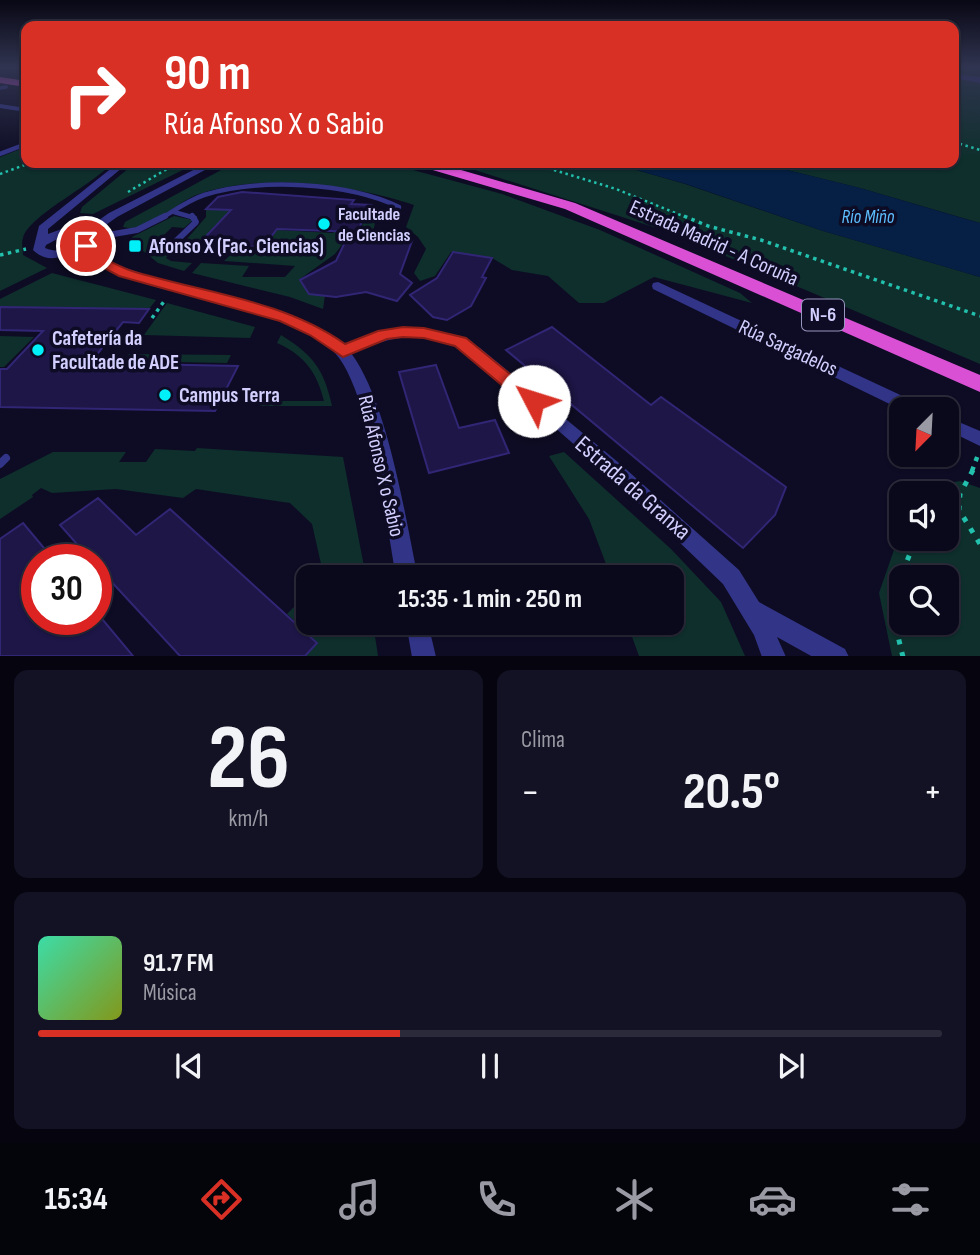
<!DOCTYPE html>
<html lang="es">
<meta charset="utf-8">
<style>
body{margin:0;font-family:"Sofia Sans Condensed",sans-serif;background:#131224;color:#f1f3f6;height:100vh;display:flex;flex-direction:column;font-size:26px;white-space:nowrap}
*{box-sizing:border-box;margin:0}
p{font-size:23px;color:#999aa3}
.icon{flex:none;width:38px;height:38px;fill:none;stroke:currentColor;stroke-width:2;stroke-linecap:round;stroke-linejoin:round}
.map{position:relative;height:656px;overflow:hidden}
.details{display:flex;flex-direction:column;gap:14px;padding:14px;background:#06050f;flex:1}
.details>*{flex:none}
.top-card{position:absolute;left:21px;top:21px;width:938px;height:147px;border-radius:14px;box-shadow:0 2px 5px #0004,0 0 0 2px #2a2a3a;background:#d93025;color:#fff;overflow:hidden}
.needle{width:46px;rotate:204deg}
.buttons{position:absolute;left:889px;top:397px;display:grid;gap:14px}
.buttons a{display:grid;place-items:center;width:70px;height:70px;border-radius:14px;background:#0a091b;box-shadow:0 2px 5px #0004,0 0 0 2px #2a2a3a;font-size:35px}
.speed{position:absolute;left:21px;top:544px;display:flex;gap:14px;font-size:35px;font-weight:700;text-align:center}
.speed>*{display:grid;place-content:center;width:91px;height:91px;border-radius:50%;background:#0a091b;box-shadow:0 2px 5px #0004,0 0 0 2px #2a2a3a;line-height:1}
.speed .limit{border:10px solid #d22;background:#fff;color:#111}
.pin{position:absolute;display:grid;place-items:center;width:60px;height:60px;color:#fff;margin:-30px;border:4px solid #fff;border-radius:50%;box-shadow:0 2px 7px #0007}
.me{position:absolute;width:77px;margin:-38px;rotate:310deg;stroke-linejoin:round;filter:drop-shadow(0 0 5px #0008)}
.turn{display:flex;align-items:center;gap:24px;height:147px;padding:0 28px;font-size:32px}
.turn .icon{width:91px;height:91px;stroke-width:2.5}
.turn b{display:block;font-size:49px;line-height:60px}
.big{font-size:52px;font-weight:700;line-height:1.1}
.details .card{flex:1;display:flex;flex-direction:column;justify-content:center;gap:10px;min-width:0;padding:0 24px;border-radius:14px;background:#131224}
.details .dial{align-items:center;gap:0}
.dial b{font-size:91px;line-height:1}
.song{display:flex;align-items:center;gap:21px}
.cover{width:84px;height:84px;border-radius:10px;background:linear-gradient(135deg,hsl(160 70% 55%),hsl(70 70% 35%))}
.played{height:7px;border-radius:4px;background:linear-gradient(90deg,#d93025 40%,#2a2a3a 40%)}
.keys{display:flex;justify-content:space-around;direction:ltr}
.heat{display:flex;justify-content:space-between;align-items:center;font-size:38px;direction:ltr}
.details .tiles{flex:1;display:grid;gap:14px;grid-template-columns:1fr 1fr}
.card:last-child{grid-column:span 2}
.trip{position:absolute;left:296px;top:565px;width:388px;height:70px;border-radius:14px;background:#0a091b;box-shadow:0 2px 5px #0004,0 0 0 2px #2a2a3a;font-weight:700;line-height:70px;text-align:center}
.tabs{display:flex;height:112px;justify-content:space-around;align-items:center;background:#04040b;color:#999aa3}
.tabs .icon{width:49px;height:49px}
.tabs .current{color:#d93025}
.tabs b{font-size:32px;color:#f1f3f6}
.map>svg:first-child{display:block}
.green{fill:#0e2f2c;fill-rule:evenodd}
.water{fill:#052044}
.building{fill:#1d1647;stroke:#312675;stroke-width:2}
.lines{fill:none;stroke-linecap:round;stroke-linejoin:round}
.path-far3{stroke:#22c0ad;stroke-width:2.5;stroke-dasharray:2.5 3.5;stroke-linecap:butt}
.path-far2{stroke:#22c0ad;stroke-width:3.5;stroke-dasharray:3.5 4.5;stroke-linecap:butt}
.path-far1{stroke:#22c0ad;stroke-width:4.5;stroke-dasharray:4.5 6;stroke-linecap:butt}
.path{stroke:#22c0ad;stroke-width:5;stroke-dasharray:5 8;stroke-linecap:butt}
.service-far3{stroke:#323488;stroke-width:3.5}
.service-far2{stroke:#323488;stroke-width:4.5}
.service-far1{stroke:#323488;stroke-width:6}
.service{stroke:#323488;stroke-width:8}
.minor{fill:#323488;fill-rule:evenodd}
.tertiary{fill:#323488;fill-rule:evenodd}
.trunk{fill:#da50d5;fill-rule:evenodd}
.route{fill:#d93025;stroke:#8d1f18;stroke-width:2}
.poi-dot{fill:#00f0fa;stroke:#0e0c24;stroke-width:2.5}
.labels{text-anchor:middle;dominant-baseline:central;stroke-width:7;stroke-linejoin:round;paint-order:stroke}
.far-poi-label{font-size:18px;font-weight:bold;fill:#d2cfff;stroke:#0e0c24;text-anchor:start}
.far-water-label{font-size:19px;font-style:italic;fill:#5dbeff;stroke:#0e0c24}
.shield{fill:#0e0c24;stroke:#9794bd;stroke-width:2}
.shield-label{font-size:19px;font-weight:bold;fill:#d2cfff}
.street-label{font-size:21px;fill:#d2cfff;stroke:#0e0c24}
.poi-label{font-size:21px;font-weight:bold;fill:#d2cfff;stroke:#0e0c24;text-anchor:start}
.near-street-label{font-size:24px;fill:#d2cfff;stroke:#0e0c24}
</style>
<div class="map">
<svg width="980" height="657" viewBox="0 0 980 657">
<rect width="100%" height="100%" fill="#0e0c24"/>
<!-- green -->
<g class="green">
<path d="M954,67h26v156l-120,-35 -101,-25h195z"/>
<path d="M26,147v16h86c-19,22 -83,52 -89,75 -2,5 0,11 0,17l24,13 -47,23v-134z"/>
<path d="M135,163h62l-104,51 -13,-1 2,-6z"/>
<path d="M234,163h145l34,7 89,24 98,36 140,63 12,10 -98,-26 -50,26h-25l-31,-27 -36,-6 -20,-12 -41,-6 -16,24 -15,5 -6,-8 12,-24 -8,-12 -12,-10 8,-22c-64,-21 -153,-33 -218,-10 -22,9 -47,39 -73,32l2,-5z"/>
<path d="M453,163h159l73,21 135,46 160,47v87l-311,-132z"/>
<path d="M206,209l25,1 -44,45 -13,-1 32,-37z"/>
<path d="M174,216l19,4 -9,8 -12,-1 -16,16 20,2 -10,13 5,3 21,2 -8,8 -26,-8 -26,-21v-5z"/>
<path d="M365,219h11l-4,17 -23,-1 -14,19 -35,25 10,15 15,1 -2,14 -33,-12 -98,-24 9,-10 48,3 -7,11h43l10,-11 -71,-5 14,-13 25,2 14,-20 56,3 3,-4 24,1z"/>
<path d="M52,273l104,27 -7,9 -149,-2v-8z"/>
<path d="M167,303l88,24 -5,11 -106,-3z"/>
<path d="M281,335c32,20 43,34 51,71h-72l2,-5h62c-7,-29 -20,-46 -47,-58z"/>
<path d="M0,336l34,1 -30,30h-4z"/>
<path d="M129,354l102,1 -4,8 -103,-2z"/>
<path d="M197,448l146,9 23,120h-42l-12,-53 -22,-21 -94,-14 -13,9 -67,-9 -64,4 -11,-5 -9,7 1,2 -33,22v-40l53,-27h73l-7,10h27l9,-13 40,2z"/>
<path d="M564,452l107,97 50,53 24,54h-106l-12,-33h45v-45l-61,-1 -22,-58 -40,-63z"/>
<path d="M960,481l20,7v168h-88l-13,-63 16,-46 14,-8h38v-45l-5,-1 1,-9zM901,578h46v45h-46z"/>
<path d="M308,593v30h65l5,33h-73l12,-14 -30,-28z"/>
</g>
<!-- water -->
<path class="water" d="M612,163h147l101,25 109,32 11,3v54l-160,-47 -134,-46z"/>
<!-- building -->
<g class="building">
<path d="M242,192l112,8 -3,4 20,1 -14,27 -80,-3 -13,17 -71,4 38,-40 -25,-1 12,-12z"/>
<path d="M347,238l65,3 -12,33 12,9 -15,18 -31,-9 -30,5 -27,-3 -9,-14 36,-19z"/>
<path d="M453,252l39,6 -10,19 4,1 -15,28 -24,14 -14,-3 -23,-22 27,-17z"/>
<path d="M0,307l149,2 -10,14 -16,-1 -33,41 148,3 -23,45 -215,-4v-38h7l36,-38 -43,-1z"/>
<path d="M552,327l99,78 10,-8 125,90 -11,28 -32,33 -237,-198z"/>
<path d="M436,365l23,63 36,-8 14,33 -80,20 -30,-101z"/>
<path d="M98,498l38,37 34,-26 147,134 -12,13h-125l-84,-91v-5h-5l-31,-35z"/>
<path d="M23,523l31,37h-17v60h66l30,36h-133v-117z"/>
</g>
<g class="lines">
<!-- path-far3 -->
<g class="path-far3">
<path d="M954,142l26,8"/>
<path d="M531,163l85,26 72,29"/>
<path d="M0,174l30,-11"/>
<path d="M128,192l49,-29"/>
</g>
<!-- path-far2 -->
<g class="path-far2">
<path d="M684,216l24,10 53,14 219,76"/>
<path d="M0,255l26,-6"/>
<path d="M152,318l13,-18"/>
</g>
<!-- path-far1 -->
<path class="path-far1" d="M972,471l7,-19"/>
<!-- path -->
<g class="path">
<path d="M973,470l-13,24 -1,16 21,34"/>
<path d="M947,524l12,-14"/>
<path d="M903,657l-13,-54 4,-25 9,-7 8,-20 21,-5 5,-7"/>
</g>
<!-- service-far3 -->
<path class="service-far3" d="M0,88l6,-1"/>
<!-- service-far2 -->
<g class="service-far2">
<path d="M0,154l26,-10"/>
<path d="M174,212l21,6"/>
<path d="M162,218c13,-8 27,-18 42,-23 55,-17 143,-13 195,12l-2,9"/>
</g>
<!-- service-far1 -->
<g class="service-far1">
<path d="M96,237l41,-7 28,-14"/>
<path d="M173,244l23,-22 -4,-6"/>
</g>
<!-- service -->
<path class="service" d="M0,464l6,-6"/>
<!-- minor -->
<g class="minor">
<path d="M0,104l26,4v4l-26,-4z"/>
<path d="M118,163h10l-80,66v5l19,-7h22l20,-14 98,-50h11l-101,54 -18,13 3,7 -15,13c80,46 183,38 257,95l33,-12 32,-5 38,5 33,15 139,115 120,107 20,32 86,47 4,8h-36l-36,-20 9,20h-24l-8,-22 -31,-51 -116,-111 -137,-119c-44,-24 -74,-20 -119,-1 37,50 54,163 67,225h-22c-9,-53 -27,-188 -61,-225 -19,-20 -49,-31 -75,-39 -49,-15 -101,-23 -149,-42 -9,-4 -24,-15 -33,-17 -14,-3 -27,12 -45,-5l6,-24zM81,232l9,2v2c-12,12 -28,19 -45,12l1,-3 19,-10z"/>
<path d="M658,282l266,124 2,4h-24l-249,-121 -1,-3 1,-3z"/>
<path d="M947,417l33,14v15l-33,-16z"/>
<path d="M406,623h22l8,34h-24z"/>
</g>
<!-- tertiary -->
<path class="tertiary" d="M954,74l26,3v6l-26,-5z"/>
<!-- trunk -->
<g class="trunk">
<path d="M0,77l26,4v6l-26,-4z"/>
<path d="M417,163h20l138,40 405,172v17l-415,-183 -146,-43z"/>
</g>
</g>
<!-- sky -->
<linearGradient id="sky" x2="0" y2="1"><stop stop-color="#080714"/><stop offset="0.42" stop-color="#303450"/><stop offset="1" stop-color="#303450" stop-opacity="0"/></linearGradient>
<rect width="980" height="159" fill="url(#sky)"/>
<!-- route -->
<path class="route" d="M86,242l7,4 -5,4c15,7 29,16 44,21 72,22 151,29 213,73l33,-13 25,-4 21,1 42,10 77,63 -3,5h-13l-72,-60 -31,-8 -21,-1 -16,2 -44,18 -33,-22 -30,-14 -161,-45 -48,-26z"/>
<!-- markers -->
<g class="poi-dot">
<circle cx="324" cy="224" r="7"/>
<rect x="128" y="239" width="14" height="14" rx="3.5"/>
<circle cx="38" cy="350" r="7"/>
<circle cx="165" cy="395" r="7"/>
</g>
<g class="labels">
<!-- far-poi labels -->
<g class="far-poi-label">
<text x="338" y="214">Facultade<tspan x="338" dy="21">de Ciencias</tspan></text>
</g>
<!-- far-water labels -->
<g class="far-water-label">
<text x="868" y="217">Río Miño</text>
</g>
<!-- shield labels -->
<rect class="shield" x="802" y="299.5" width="42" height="31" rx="5"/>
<g class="shield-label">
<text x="823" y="315">N-6</text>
</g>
<!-- street labels -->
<g class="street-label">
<text transform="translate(714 243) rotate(24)">Estrada Madrid - A Coruña</text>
<text transform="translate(788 348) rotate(25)">Rúa Sargadelos</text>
<text transform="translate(381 466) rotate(77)">Rúa Afonso X o Sabio</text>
</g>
<!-- poi labels -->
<g class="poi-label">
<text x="149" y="246">Afonso X (Fac. Ciencias)</text>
<text x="52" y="338">Cafetería da<tspan x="52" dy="24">Facultade de ADE</tspan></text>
<text x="179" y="395">Campus Terra</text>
</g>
<!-- near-street labels -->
<g class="near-street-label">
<text transform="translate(633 488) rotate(41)">Estrada da Granxa</text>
</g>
</g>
</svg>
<div class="buttons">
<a><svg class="needle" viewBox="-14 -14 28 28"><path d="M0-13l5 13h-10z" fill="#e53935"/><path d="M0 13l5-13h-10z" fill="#999aa3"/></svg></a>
<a><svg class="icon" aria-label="sound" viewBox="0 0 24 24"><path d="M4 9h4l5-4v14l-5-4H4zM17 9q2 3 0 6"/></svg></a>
<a><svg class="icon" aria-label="search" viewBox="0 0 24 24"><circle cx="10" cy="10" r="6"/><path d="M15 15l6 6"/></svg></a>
</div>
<div class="speed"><div class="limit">30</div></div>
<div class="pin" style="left:86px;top:246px;background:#d93025"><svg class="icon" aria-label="arrive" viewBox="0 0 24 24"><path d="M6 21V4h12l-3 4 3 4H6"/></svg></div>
<svg class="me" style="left:534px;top:401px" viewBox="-20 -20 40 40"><circle r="19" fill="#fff"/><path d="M0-13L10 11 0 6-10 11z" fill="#d93025"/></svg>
<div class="trip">15:35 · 1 min · 250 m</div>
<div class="top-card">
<div class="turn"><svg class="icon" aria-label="right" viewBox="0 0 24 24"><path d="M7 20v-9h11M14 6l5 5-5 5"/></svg><div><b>90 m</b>Rúa Afonso X o Sabio</div></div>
</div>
</div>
<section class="details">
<div class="tiles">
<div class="card dial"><b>26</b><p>km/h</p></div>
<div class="card"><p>Clima</p>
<div class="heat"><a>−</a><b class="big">20.5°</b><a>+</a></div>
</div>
<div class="card">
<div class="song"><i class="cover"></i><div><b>91.7 FM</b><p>Música</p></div></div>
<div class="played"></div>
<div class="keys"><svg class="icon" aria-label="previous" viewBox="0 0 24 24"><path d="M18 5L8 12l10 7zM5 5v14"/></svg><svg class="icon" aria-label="pause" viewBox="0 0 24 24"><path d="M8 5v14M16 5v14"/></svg><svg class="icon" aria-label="next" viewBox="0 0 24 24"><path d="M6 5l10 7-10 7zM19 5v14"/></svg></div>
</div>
</div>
</section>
<nav class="tabs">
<b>15:34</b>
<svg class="icon current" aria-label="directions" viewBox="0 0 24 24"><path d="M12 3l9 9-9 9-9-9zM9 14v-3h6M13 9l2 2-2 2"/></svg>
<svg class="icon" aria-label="music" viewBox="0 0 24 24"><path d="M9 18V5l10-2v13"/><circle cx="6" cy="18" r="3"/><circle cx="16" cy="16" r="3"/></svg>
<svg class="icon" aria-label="phone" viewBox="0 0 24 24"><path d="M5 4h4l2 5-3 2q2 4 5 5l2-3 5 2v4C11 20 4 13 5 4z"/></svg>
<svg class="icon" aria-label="climate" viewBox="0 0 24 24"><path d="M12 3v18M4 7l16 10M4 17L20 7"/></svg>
<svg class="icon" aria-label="car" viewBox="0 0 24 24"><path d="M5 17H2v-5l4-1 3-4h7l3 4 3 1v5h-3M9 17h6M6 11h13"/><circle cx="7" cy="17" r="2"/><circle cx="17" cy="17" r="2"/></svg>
<svg class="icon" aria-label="filters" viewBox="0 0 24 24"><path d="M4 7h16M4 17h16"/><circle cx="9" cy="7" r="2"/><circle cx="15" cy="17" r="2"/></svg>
</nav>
